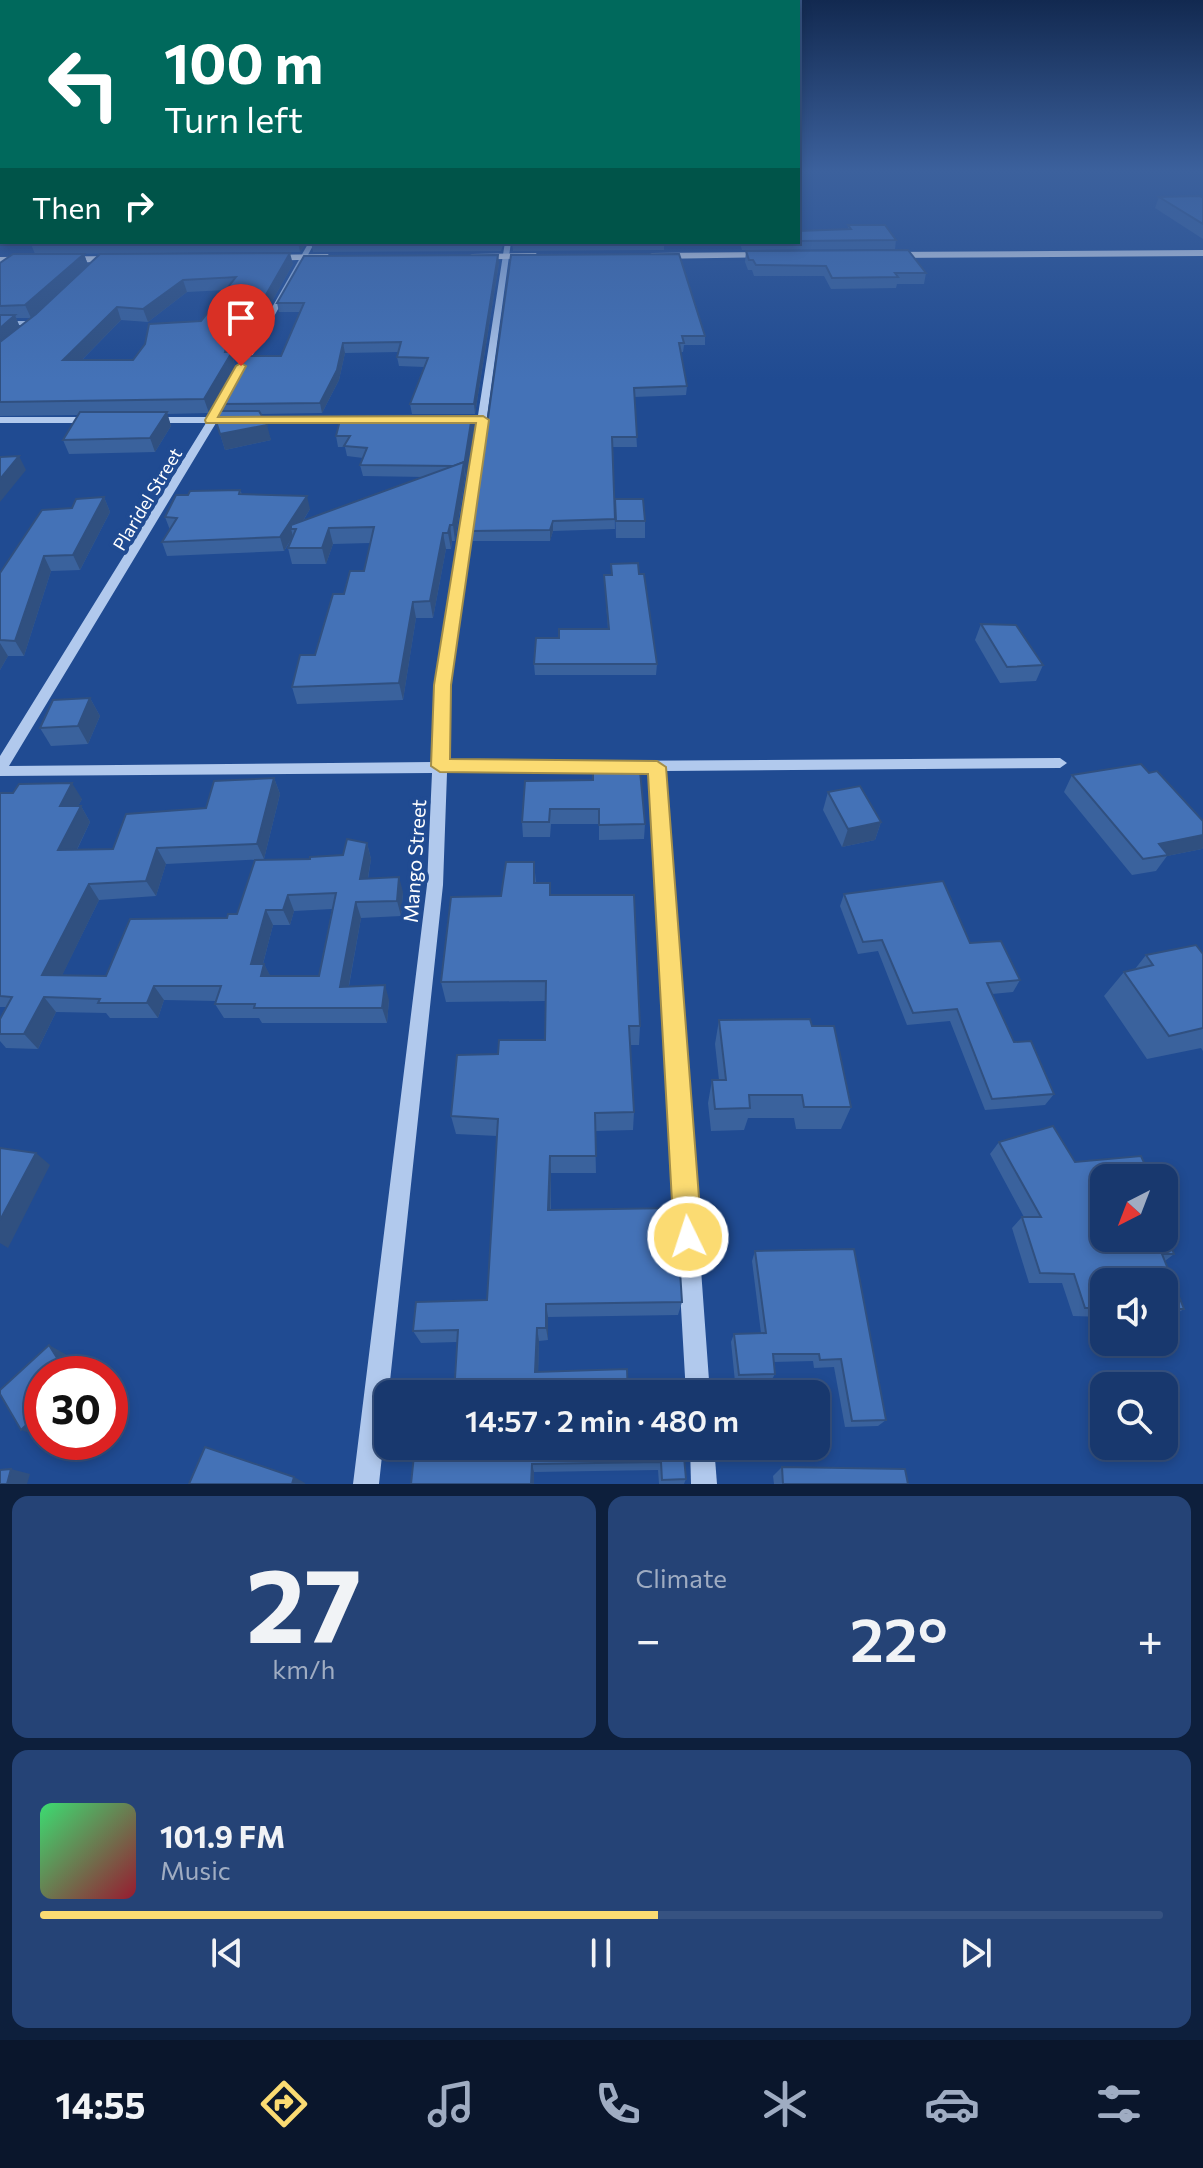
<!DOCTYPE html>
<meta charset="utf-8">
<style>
body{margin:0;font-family:Commissioner,sans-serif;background:#254376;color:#f1f3f6;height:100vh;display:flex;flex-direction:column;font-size:30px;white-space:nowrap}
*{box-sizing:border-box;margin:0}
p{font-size:26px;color:#9facc2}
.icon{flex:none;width:44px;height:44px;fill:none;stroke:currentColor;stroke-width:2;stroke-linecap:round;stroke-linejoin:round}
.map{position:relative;height:1484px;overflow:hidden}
.sheet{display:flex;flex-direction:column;gap:12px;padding:12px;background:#0d1f3c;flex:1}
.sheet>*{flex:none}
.hud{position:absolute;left:0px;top:0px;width:800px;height:244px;box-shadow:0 4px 12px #0003,0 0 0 2px #365281;background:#00695c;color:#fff;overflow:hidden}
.needle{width:52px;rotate:222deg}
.fabs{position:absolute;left:1090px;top:1164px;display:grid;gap:16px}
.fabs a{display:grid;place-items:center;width:88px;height:88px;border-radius:16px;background:#18386e;box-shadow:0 4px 12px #0003,0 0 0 2px #365281;font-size:40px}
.speed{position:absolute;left:24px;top:1356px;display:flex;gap:16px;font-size:40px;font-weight:700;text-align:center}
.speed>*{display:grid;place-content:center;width:104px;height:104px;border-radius:50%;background:#18386e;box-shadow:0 4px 12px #0003,0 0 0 2px #365281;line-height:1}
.speed .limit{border:12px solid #d22;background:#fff;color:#111}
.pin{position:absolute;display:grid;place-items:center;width:68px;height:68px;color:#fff;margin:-82px -34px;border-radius:50% 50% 50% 0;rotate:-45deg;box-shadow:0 0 8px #0007}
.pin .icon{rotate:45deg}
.me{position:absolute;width:88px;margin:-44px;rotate:356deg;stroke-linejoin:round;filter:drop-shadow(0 0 6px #0008)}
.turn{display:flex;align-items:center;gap:28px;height:168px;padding:0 32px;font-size:36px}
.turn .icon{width:104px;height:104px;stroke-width:2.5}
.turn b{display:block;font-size:56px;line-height:68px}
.then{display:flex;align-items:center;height:76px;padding:0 32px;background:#0003;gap:16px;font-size:30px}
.big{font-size:60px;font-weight:600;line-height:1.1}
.sheet .tile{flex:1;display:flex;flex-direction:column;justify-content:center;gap:12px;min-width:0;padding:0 28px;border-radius:16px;background:#254376}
.sheet .dial{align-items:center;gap:0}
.dial b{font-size:104px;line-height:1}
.song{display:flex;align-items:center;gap:24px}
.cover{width:96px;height:96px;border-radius:12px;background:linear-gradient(135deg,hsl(140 70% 55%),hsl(350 70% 35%))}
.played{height:8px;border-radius:4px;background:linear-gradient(90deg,#fbdb72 55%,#365281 55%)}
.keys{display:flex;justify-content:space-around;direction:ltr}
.heat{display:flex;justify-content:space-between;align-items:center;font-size:44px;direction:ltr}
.sheet .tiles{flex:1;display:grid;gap:12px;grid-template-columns:1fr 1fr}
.tile:last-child{grid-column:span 2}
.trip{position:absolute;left:374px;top:1380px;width:456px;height:80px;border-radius:16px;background:#18386e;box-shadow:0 4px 12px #0003,0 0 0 2px #365281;font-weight:600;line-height:80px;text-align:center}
.menu{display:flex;height:128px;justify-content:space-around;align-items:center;background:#0a162c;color:#9facc2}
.menu .icon{width:56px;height:56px}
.menu .on{color:#fbdb72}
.menu b{font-size:36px;color:#f1f3f6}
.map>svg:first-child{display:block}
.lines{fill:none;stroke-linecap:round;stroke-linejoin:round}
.minor{fill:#b1c9ed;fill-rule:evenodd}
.major{fill:#f8faff;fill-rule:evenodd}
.wall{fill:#3a629d;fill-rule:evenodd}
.shaded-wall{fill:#305080}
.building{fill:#4472b7;stroke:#305080;stroke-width:2;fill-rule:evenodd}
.route{fill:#fbdb72;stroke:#a38e4a;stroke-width:2}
.labels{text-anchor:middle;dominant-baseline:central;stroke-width:8;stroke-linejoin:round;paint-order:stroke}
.far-street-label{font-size:18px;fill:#fff;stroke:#204b92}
.street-label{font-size:20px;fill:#fff;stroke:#204b92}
</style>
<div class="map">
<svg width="1203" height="1484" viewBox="0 0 1203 1484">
<rect width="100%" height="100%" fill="#204b92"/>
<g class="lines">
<!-- minor -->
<g class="minor">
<path d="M2,196v4l-2,1v-4z"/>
<path d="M309,242h6l-97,176 3,2 -5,3 -207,343 424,-4 3,-77 69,-443h6l-61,443 -3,77 613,-4 7,5 -7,5 -395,3 45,623h-24l-36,-622 -203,1 -4,112 -64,599h-26l74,-599 5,-112 -432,3v-20l206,-333h-54l-5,-3 5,-3h58z"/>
<path d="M0,321h36l4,2 -4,2h-36z"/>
<path d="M0,417h92l5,3 -5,3h-92z"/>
<path d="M248,417h108l5,3 -5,3 -111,-1 -2,-2z"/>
<path d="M690,1446h24l3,38h-26z"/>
</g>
<!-- major -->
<g class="major">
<path d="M1203,250v6l-319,2 -5,-3 5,-3z"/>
<path d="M772,252l3,5 -123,2 -5,-3 5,-3z"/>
<path d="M536,253l3,5 -67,2 -5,-3 5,-3z"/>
<path d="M328,254l3,5 -67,2 -5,-3 5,-3z"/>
<path d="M0,257l120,-1 5,3 -5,3 -120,1z"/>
</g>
</g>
<!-- wall -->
<g class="wall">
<path d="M1159,197l44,1v41l-48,-31z"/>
<path d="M848,225l48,15 -1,9 -153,1 -2,-8h58v-11l50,-2z"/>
<path d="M307,242l-7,10 -265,2 -4,-10z"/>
<path d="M311,242h193l-3,9 -188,1z"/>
<path d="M512,242h152v8l-151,1z"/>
<path d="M746,251l180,22 -2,11h-27l-1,4 -65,1 -7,-13h-70l-2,-6h-4l-3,-8z"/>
<path d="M84,254l4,11 205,-1 -27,48h-4l-8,11h-15l-7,31 3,12 -26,47 -42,1 4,12 -16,26 -86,2 -6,-14 15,-25 -78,1v-153zM226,290l-25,31 -68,39h-51l39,-40 27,2 39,-30zM16,318h15l-11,9z"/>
<path d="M511,255l194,81v9h-21l-1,7h-3l7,34 -1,9 -52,2 3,50h-24l2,82 -62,2 -3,10h-77l-1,-10z"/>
<path d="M499,263l-24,151h-63l-2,-10 14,-37 -25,-1 -2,-9 1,-5 -53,1 -6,27 -17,33 -61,1 10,26 -46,10 -12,-39h9l-2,-7 61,-48 19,-44h-21l-2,-9z"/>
<path d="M472,416l2,10 -19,115h-3l-1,8h-5l-13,69h-17l-13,82 -106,4 -5,-17 23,-32 29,-61 20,-23 6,-28 -37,1 -7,20h-34l-4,-16 2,-6 -6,9 -117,5 -5,-14 8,-12 -5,-13 23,-22 52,-5 2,4 68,15 -7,12 122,-44 -62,-1 -3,-11 3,-7 -16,-2 -2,-9h-7l-2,-11z"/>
<path d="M104,497l6,15 -30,58 -29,1 -27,85h-16l-8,14v-97l72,-65z"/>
<path d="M615,499l30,22v17h-29z"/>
<path d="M611,564l28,10 18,90 -1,11h-121l-1,-11 25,-26 49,-9 -4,-54h7z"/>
<path d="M981,624l62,41 -7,16 -36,2 -25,-43z"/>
<path d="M90,698l10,18 -12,28 -37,2 -11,-18z"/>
<path d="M1149,773l54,48v26l-1,2 -35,7 -11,15 -24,4 -68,-83 8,-17z"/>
<path d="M274,778l6,16 -16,65 -98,5 -10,32 -57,4 -37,75 44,1 131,-62 73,-55 33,-4 24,-12 4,16 -3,20 35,13 -2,24 -40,2 -12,68 40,14 -2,23h-125l-3,-5h-35l-9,-14 1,-3 -52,-1 -6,18h-48l-4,-5 -50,-1 -18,37 -32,-1 -6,-7v-22l7,-12h-7v-214l82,6 -4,7h3l9,16 -13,28 36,-1zM332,909l-13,67h-49l-6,-12h-1l10,-39h17l4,-14z"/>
<path d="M525,781l120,43 -1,15 -45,1v-16h-48l-1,13h-27l-1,-15z"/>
<path d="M828,792l53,30 -6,18 -33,7 -19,-37z"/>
<path d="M534,862l2,21 15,12 89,131 -1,19h-9l4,67 -1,18 -38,1 1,42h-45v37l131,92 -4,13 -130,2v23l-9,1 -1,31 -84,22 3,-52 -36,1 -8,-12 74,-31 10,-164 -41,-2 -5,-18 47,-62 47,-14 1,-39 -100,1 -5,-20z"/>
<path d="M844,894l126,49 50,37 -7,12 -21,2 22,48 40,52 -9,11 -60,5 -35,-89 -43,4 -29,-74 -20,3 -18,-48z"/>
<path d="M1203,954v97l-2,-3 -54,11 -43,-63 20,-24 11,-3 11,-14z"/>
<path d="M719,1020l93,6 39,81 -10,22h-45l-2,-11h-46l-4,12 -33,1 -3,-28 4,-23h7l-4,-36z"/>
<path d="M999,1142l76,20 29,16 70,76 -9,7 19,48 -15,9h-5v-36h-60v35l-31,-1 -11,-33h-33l-17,-55 10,-11h2l-34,-63z"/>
<path d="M854,1249l32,171 -8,6 -33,1 -11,-60 -20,1 -1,-7 -39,1 1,12 -4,7 -36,1 -4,-40 3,-8 27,-1 -9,-72 3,-10z"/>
<path d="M415,1446h268l3,33 -2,5h-25l-1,-14 -124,2z"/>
<path d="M782,1467l126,17h-134l-1,-8z"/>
</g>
<!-- shaded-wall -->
<g class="shaded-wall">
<path d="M2,178v10l-2,2v-11z"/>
<path d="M298,242h9l-7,10z"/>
<path d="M290,253l3,11 -27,48 -3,-12z"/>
<path d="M84,254l4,11 -57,53 -6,-13z"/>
<path d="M498,255l1,8 -24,151 -1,-10z"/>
<path d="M183,280l4,12 -39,30 -5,-13z"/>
<path d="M259,300l3,12 -8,11 -3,-13z"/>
<path d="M117,307l4,13 -53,54 -5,-14z"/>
<path d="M236,310l3,13 -7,31 3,12 -26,47 -5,-14 21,-47z"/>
<path d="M15,315l5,13 -20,19v-19z"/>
<path d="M343,343l2,10 -6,27 -17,33 -2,-10z"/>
<path d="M167,412l4,14 -16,26 -5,-14z"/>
<path d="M472,416l2,10 -8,51 -2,-11z"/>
<path d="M267,425l4,15 -46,10 -5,-16z"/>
<path d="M19,456l7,14 -26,32v-23z"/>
<path d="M464,462l1,16 -10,63 -2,-16z"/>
<path d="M307,496l3,13 -14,23v-3h-5l2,7 -9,15 -4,-14z"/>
<path d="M104,497l6,15 -30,58 -7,-15z"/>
<path d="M553,521v10l-3,10v-11z"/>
<path d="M450,525l2,16 -1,8 -3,-16z"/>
<path d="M329,528l4,16 -7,20 -4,-16z"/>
<path d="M443,533l3,16 -13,69 -3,-17z"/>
<path d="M44,556l7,15 -27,85 -9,-15z"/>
<path d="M413,602l3,16 -13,82 -4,-17z"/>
<path d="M0,643l8,13 -8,14z"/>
<path d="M90,698l10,18 -12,28 -10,-18z"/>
<path d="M274,778l6,16 -16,65 -7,-15z"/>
<path d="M72,783l10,16 -12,23 -10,-16z"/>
<path d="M81,806l9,16 -21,44 -11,-16z"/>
<path d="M881,822l-6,18 -33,7 6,-18z"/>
<path d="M1203,835v12l-1,2 -35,7 1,-1 -9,-11z"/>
<path d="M367,843l4,16 -6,36 -5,-16z"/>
<path d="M157,848l9,16 -10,32 -10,-15z"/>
<path d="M399,877l4,15 -2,24 -4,-15z"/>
<path d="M89,884l10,16 -44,90 -13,-15z"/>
<path d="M288,895l6,16 -4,14 -7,-15z"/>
<path d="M356,902l5,16 -15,83 -6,-14z"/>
<path d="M266,910l7,15 -14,54 -8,-15z"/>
<path d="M264,964l8,15 -11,-3z"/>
<path d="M385,985l4,15 -2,23 -5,-15z"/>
<path d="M154,986l10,14 -6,18 -11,-15z"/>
<path d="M44,997l12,15 -18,37 -14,-15z"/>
<path d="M36,1153l14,12 -42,83 -8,-5v-23z"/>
<path d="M550,1156l1,17 -1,53 -2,-16z"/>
<path d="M546,1304l2,13v23l-2,-12z"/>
<path d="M537,1328l2,13 -1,42 -3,-11z"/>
<path d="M49,1345l18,10 12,19h-12z"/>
<path d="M42,1410l-1,27 -20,-7z"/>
<path d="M532,1464l2,8v12h-3z"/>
<path d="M11,1469l19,5 -3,10h-20z"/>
<path d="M294,1477l11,6v1h-13z"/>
</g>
<!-- building -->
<g class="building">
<path d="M1200,196l3,2v26l-44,-27z"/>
<path d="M848,225h37l11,15 -98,1v-10l53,-2z"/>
<path d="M34,242h264l-267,2z"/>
<path d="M908,250l18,23h-31l3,4 -66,1 -6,-12 -70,-1 -3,-5h-4l-3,-9z"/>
<path d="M290,253l-27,47h-4l-8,10h-15l-11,42h7l-28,47 -204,3v-60l36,-28 64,-60zM236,277l-35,44 -52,3 -4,20 -12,16h-70l54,-53 26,2 40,-29z"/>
<path d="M13,254h71l-59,51 -25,1v-43z"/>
<path d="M679,254l26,82h-23l2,7h-5l8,43 -53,2 3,49h-25l3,82 -62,2 -3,9 -78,1 39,-276z"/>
<path d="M498,255l-24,149h-64l18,-46 -31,-1 4,-15 -58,1 -6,27 -17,33 -100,1 27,-48h34l23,-53h-27l27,-47z"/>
<path d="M0,315h15l-15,13z"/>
<path d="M213,411h46l8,14 -47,9z"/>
<path d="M80,412h87l-17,26 -87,2z"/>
<path d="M341,416h131l-8,50v-4l-10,4 -94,-1 7,-17 -23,-2 6,-10h-14z"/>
<path d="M19,456l-19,23v-22z"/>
<path d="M464,462l-11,63h-3l-2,8h-5l-13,68 -17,1 -14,81 -107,4 8,-32h15l18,-61h11l6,-23h14l10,-44 -45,1 -7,20h-34l8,-19h-5v-4z"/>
<path d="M240,490l-1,4 68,2 -27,41 -118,5 15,-24 -12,-1 11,-22h12l2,-4z"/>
<path d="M104,497l-31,58 -29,1 -29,85 -15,-1v-67l42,-63 30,-2 4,-9z"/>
<path d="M615,499h28l2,22h-29z"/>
<path d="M638,563l1,11h5l13,90h-123l2,-26h23v-9h50l-5,-54h8l-1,-11z"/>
<path d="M981,624l35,1 27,40 -36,2z"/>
<path d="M90,698l-12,28 -38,2 13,-28z"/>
<path d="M1141,764l8,9 8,-2 46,50v14l-44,9 9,11 -25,4 -71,-84z"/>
<path d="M593,771h47l5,53 -46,1v-16h-49l-1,13h-27l3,-41 68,-1z"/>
<path d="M274,778l-17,66 -100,4 -11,33 -57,3 -47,91 64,1 24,-57 97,-1 1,-4h9l18,-54 55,-1v-2l33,-2 4,-16 20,4 -7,36 39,-2 -2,24 -41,1 -16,85 45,-2 -3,23h-128l1,-4h-40l6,-18h-67l-7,17h-49l2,-4 -56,-2 -20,37h-24v-15l12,-22 -12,-1v-203h13l6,-9 53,-1 -12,23h21l-23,44 55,-1 13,-35 80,-6 8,-27zM336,893l-17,83h-58l3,-12h-13l15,-54h17l5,-15z"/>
<path d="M860,786l21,36 -33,7 -20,-37z"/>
<path d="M506,862h28v21h16v12h84l6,131h-11l5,86 -39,1 1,43h-46l-2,54 128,-2 6,94 -136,2v24h-9l-2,44 92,-3 1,25h-174l4,-64 -45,1 3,-29 71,-2 11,-181 -47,-3 6,-61 41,-1 1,-14h46l1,-59 -105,1 10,-85 50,-1z"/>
<path d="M943,881l27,62 31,-2 19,39 -33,3 27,59 17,-1 23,53 -62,5 -35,-90 -44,4 -31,-73 -19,2 -19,-48z"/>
<path d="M1196,945l7,9v74l-34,8 -45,-64 29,-7 -7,-10z"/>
<path d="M810,1019l2,7h22l17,81h-47l-2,-12h-53l1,13 -35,1 -3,-29h14l-7,-60z"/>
<path d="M1053,1126l22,36 66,-6 10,22h-47v60h60v-9l10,25h-12l22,55h-20v-27h-60v26h-19l-11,-34 -34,-1 -18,-56h19l-42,-75z"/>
<path d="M0,1148l36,5 -36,67z"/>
<path d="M854,1249l32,171 -34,1 -11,-62 -21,1 -1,-6h-46l2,20 -36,1 -5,-41 32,-1 -11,-82z"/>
<path d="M49,1345l18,29h-25v36l-21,20 -21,-36v-4z"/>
<path d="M415,1446h268l3,33 -24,1 -1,-18 -129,2 -1,20h-120z"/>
<path d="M205,1447l89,30 -2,7h-103z"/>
<path d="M782,1467l123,2 3,15h-125z"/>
<path d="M11,1469l-4,15h-7v-14z"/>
</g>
<!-- sky -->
<linearGradient id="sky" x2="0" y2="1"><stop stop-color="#122950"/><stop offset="0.45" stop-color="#3c619d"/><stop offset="1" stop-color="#3c619d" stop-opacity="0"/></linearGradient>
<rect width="1203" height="380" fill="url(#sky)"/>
<!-- route -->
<path class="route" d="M241,363l5,3 -28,51 265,-1 6,4 -38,265 -1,74 207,2 9,6 36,470 -4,10 -10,4 -10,-4 -4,-10 -26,-463 -208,-2 -9,-6 3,-81 42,-262h-270l-1,-3 31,-54z"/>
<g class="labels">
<!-- far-street labels -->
<g class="far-street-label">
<text transform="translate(147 499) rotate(-59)">Plaridel Street</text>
</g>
<!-- street labels -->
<g class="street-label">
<text transform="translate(414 861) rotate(-86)">Mango Street</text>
</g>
</g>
</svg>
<div class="fabs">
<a><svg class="needle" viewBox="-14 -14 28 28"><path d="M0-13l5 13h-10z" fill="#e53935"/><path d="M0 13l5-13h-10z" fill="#9facc2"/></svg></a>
<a><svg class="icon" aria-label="sound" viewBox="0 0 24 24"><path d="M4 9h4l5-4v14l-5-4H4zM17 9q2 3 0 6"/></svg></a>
<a><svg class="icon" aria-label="search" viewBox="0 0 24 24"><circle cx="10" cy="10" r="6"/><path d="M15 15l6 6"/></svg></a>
</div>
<div class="speed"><div class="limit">30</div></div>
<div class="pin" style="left:241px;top:366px;background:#d93025"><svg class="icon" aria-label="arrive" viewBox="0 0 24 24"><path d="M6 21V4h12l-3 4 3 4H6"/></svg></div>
<svg class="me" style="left:688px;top:1237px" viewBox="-20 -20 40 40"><circle r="17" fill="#fbdb72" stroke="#fff" stroke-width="3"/><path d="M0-11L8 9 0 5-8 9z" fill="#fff"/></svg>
<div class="trip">14:57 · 2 min · 480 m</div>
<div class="hud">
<div class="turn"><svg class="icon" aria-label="left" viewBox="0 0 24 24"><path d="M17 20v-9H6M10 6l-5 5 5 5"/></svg><div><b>100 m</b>Turn left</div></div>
<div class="then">Then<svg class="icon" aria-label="right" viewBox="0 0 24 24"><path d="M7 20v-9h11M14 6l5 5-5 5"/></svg></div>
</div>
</div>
<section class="sheet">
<div class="tiles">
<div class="tile dial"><b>27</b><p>km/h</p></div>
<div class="tile"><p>Climate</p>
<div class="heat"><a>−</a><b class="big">22°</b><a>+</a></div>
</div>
<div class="tile">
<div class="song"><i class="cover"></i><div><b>101.9 FM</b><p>Music</p></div></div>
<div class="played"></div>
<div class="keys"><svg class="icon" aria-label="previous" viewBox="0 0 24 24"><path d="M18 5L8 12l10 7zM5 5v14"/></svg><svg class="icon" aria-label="pause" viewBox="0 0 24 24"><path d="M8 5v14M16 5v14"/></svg><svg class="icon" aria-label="next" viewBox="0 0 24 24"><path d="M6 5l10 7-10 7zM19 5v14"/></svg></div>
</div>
</div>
</section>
<nav class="menu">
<b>14:55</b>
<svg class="icon on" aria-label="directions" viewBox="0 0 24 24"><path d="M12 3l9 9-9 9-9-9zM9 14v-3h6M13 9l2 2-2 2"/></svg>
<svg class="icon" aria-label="music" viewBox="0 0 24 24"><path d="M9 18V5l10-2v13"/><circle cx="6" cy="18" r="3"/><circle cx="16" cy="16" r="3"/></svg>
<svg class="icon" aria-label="phone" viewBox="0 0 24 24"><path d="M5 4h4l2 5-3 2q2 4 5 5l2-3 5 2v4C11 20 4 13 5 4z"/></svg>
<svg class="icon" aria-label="climate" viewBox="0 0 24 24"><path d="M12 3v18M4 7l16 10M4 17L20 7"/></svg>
<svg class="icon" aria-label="car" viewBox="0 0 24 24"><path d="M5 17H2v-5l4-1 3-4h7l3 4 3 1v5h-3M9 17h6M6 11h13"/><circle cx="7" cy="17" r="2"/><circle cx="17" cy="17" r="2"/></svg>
<svg class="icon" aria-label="filters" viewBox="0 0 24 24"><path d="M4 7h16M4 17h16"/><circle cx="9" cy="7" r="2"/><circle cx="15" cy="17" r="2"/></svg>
</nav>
